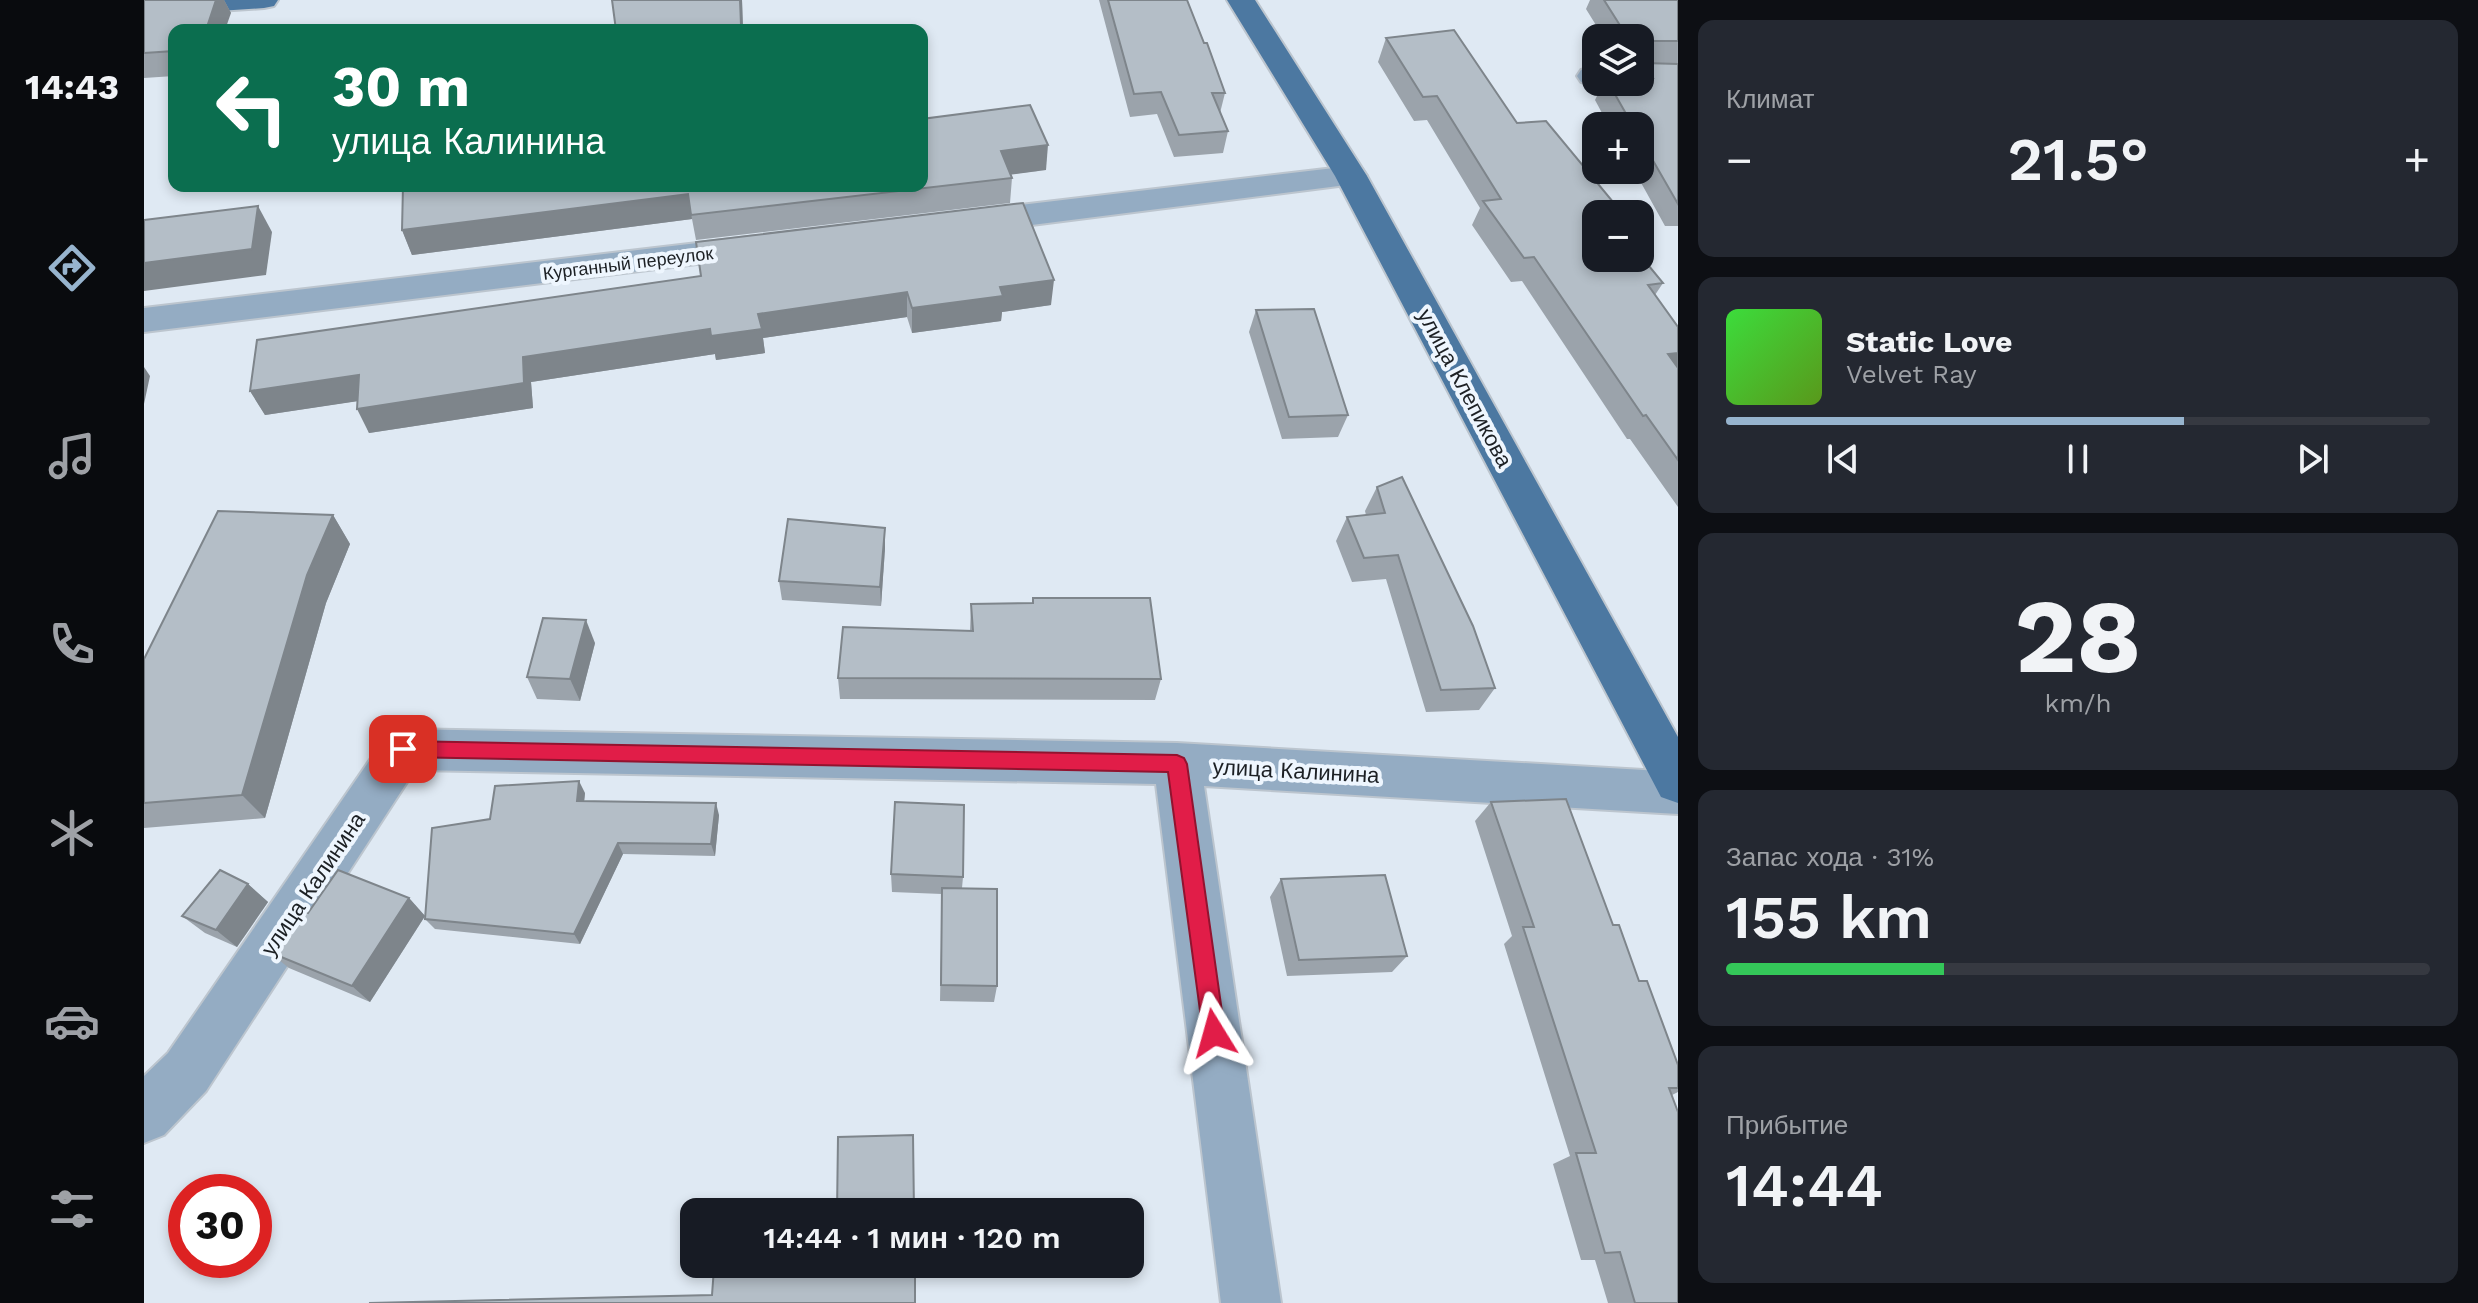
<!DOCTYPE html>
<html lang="ru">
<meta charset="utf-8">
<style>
body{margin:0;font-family:"Work Sans",sans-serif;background:#242831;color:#f1f3f6;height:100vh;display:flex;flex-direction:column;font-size:30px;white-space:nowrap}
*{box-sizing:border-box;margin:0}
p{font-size:26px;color:#9ea1a6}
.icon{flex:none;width:44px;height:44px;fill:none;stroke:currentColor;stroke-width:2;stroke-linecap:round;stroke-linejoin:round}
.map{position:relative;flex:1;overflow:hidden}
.sheet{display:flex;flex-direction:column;gap:20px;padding:20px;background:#0d0f14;width:800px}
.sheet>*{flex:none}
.guide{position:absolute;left:24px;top:24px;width:760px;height:168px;border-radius:16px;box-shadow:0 4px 12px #0003;background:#0b6e4f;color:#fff;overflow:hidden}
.controls{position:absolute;left:1438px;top:24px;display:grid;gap:16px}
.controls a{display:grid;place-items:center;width:72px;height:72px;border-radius:16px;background:#171b24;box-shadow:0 4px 12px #0003;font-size:40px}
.speed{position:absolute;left:24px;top:1174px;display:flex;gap:16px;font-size:40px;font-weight:700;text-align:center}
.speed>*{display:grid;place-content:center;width:104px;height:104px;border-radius:50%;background:#171b24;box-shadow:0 4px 12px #0003;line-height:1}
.speed .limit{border:12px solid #d22;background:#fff;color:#111}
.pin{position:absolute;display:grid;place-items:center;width:68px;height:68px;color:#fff;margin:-34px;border-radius:16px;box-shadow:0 4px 12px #0006}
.me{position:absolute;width:88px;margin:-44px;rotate:352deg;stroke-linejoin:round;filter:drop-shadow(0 0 6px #0008)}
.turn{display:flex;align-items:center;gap:28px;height:168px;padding:0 32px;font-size:36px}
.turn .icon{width:104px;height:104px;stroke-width:2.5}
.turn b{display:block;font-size:56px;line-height:68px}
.big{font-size:60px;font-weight:600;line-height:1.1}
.sheet .widget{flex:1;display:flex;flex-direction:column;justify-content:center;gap:12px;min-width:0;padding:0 28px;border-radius:16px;background:#242831}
.sheet .dial{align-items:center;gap:0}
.dial b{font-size:104px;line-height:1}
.song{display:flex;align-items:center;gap:24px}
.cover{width:96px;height:96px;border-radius:12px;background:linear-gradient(135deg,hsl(120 70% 55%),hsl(90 70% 35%))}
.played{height:8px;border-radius:4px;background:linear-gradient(90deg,#97b4ce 65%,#363941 65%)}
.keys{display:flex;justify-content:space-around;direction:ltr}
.heat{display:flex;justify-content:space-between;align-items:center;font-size:44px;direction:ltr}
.charge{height:12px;border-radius:6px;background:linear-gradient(90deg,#34c759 31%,#363941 0)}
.trip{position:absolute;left:536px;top:1198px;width:464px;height:80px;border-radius:16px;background:#171b24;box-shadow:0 4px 12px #0003;font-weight:600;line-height:80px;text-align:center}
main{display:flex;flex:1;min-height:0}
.tabs{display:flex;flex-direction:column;width:144px;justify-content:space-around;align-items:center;background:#090b0e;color:#9ea1a6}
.tabs .icon{width:56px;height:56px}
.tabs .selected{color:#97b4ce}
.tabs b{font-size:36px;color:#f1f3f6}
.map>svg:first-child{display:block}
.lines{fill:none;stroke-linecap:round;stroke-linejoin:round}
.minor-casing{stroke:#bcc5ce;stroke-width:4}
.primary-casing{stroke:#bcc5ce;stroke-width:4}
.minor{fill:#94acc3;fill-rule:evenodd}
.primary{fill:#4c78a1;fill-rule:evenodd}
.wall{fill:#9ba3ab}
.shaded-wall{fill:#7e858b}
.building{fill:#b4bec7;stroke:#7e858b;stroke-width:2}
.route{fill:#e11d48;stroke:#92132f;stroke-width:2}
.labels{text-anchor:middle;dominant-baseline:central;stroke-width:8;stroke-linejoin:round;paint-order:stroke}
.far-street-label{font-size:18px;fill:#1c2024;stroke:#eef6fe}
.street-label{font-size:22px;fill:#1c2024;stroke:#eef6fe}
</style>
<main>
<nav class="tabs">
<b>14:43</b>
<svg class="icon selected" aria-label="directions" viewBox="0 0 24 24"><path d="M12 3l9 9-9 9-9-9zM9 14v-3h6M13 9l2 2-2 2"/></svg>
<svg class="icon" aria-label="music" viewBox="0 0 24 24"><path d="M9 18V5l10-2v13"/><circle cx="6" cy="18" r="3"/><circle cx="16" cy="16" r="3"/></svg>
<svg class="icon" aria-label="phone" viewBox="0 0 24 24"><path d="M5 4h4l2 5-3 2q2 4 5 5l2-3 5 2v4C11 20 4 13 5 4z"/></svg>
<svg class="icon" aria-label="climate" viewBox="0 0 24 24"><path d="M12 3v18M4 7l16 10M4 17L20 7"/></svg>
<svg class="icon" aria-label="car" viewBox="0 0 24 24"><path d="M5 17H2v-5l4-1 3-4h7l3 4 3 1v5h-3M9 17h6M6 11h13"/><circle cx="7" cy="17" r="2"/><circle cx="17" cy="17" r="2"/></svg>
<svg class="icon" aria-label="filters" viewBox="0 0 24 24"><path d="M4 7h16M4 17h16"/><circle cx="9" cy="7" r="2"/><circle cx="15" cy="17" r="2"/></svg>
</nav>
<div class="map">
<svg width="1534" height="1303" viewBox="0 0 1534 1303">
<rect width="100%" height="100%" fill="#dfe9f3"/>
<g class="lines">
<!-- minor casing -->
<g class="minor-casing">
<g id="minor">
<path d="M1448,67h4v15h11l-11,3 -15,-3 -4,-6 4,-6z"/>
<path d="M1207,166l11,3 5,7 -5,7 -393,50 -12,-4 -5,-7 5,-7 12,-4z"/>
<path d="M613,236l12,3 5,8 -5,8 -625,77v-24z"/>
<path d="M259,729l774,14 501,29v42l-474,-28 77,517h-60l-65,-519 -741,-14 -209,321 -42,44 -20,8v-67l24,-23 219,-318z"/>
</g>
</g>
<!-- primary casing -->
<g class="primary-casing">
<g id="primary">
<path d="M0,0h134l-4,6 -10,2 -120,8z"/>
<path d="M1083,0h28l112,176 311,561v66l-17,-6 -326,-621z"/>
</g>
</g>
<!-- minor -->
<use href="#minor" class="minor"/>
<!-- primary -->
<use href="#primary" class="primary"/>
</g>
<!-- wall -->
<g class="wall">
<path d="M0,0h80l7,13 -57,17v46l-30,2z"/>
<path d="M598,0l1,30h-127z"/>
<path d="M955,0h88l38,93 -5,20 8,18 -5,22 -49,4 -17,-43 -27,3z"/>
<path d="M1446,0h88v63h-33l33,1v162h-13l-31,-56h6v-44h-31l-14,-26 9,-18h36v-44h-36l-18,-29z"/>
<path d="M1242,38l131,85 79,91 67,69 -8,12 23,32v180l-48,-68h-3l-105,-158 -11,1 -39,-57 8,-17 -53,-88 -13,1 -36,-59z"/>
<path d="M902,170l-35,4 1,4 -2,25 -314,37 -4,-21 -280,36 -10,-25z"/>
<path d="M1496,235l6,8 -6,11z"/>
<path d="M557,276l350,29 -49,7 -1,9 -89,12 -5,-16 -144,21 2,15 -49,7 -1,-6 -184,28 2,26 -164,25 -12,-32 -92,14 -15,-24z"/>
<path d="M1112,310l92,105 -10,22 -56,2 -33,-107z"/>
<path d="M1233,487l118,201 -16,22 -53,2 -40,-133 -34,3 -16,-41 11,-24 19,-2 -1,-4z"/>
<path d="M189,515l17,29 -24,59 -61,215 -121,10v-169z"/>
<path d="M741,528v20l-4,58 -99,-6 -3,-19z"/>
<path d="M889,598l128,81 -6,21 -315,-1 -2,-21 132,-47 1,-27 61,-1z"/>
<path d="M451,643l-15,58 -43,-2 -10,-22z"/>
<path d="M441,793l-1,8 135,14 -4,41 -92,-2 -43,90 -145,-15 -10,-10 65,-100z"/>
<path d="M1347,802l122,123 65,140v27l-6,3 6,208h-70l-13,-43h-14l-28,-96 17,-8 -66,-212 8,-8 -37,-115z"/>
<path d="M747,874l72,3 -1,11 35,98 -3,16 -54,-1 2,-107 -50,-2z"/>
<path d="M1137,879l126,77 -15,16 -105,4 -17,-79z"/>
<path d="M104,884l20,18 -31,45 -32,-14 -23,-17z"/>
<path d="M265,898l16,18 -55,86 -81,-34 -20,-16 39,-39z"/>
</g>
<!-- shaded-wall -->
<g class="shaded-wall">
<path d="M72,0h8l7,13 -6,17h-19z"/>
<path d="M596,0h2l1,30h-2v-5z"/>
<path d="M1504,57l-4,8v-2l-4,7 1,-11z"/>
<path d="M904,145l-2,25 -46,6 1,-25z"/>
<path d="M544,194l4,25 -280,36 -10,-25z"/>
<path d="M114,206l14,26 -6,43 -122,16v-28z"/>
<path d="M910,280l-3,25 -49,7 -1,9 -89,12v-25l88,-21z"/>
<path d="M763,292v25l-144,21 2,15 -49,7 -1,-6 -184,28 2,26 -164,25 -12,-24 166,-52 187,-28 48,-15z"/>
<path d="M1534,353v21l-10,-20z"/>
<path d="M0,367l6,9 -6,28z"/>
<path d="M215,375l13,24 -107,16 -15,-24z"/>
<path d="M189,515l17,29 -24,59 -61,215 -23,-23 65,-220z"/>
<path d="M741,528v20l-4,58 -1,-19z"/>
<path d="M442,620l9,23 -15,58 -10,-22z"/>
<path d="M435,781l6,12 -2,20 -6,-12z"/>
<path d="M572,803l3,12 -4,41 -4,-12z"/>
<path d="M474,843l5,11 -43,90 -6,-10z"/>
<path d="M104,884l20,18 -31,45 -21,-17z"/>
<path d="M265,898l16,18 -55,86 -18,-16z"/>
</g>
<!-- building -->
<g class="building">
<path d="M0,0h72l-10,30h-32v21l-30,2z"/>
<path d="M468,0h128l1,25 -52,5h-73z"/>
<path d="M964,0h79l17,43h3l18,50h-13l16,38 -49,4 -18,-43 -27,2z"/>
<path d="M1460,0h74v41h-27l-3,16 -7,2 -1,-21h-12z"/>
<path d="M1310,30l63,93 29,-2 77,93h-27v44h44v-3l23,28 -15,2 30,42v26l-10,1 10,14v92l-32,-45 -3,1 -109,-159 -10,1 -41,-57 18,-2 -64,-103 -14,1 -37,-59z"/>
<path d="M1500,63l34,1v140l-38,-66v-12h-7l-25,-44h32v-4h13z"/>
<path d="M886,105l18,40 -47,6 11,27 -321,37 -3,-21 -286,36 1,-44h519v-67z"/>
<path d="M879,203l31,77 -54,7 3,9 -91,12 -5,-16 -149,22 4,15 -51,7 -1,-7 -187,28 1,26 -167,26 2,-34 -109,16 7,-51 444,-64 -5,-34z"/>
<path d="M114,206l-6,43 -108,14v-43z"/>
<path d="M1496,235l6,8 -6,1z"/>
<path d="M1170,309l34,106 -59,2 -33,-107z"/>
<path d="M1258,477l71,149 22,62 -54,2 -43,-135 -34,3 -17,-41 38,-4 -8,-26z"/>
<path d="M74,511l115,4 -26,60 -65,220 -98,8v-144z"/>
<path d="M644,519l97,9 -5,59 -101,-6z"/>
<path d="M889,598h117l11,81 -323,-1 5,-51 130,4 -2,-27 62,-1z"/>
<path d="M399,618l43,2 -16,59 -43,-2z"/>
<path d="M435,781l-2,20 139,2 -5,41 -93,-1 -44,91 -149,-15 7,-91 58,-9 5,-33z"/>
<path d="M1422,799l47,126h6l20,56h8l31,84v23h-9l9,24v191h-43l-15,-51 -15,1 -29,-100h20l-73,-226h11l-43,-125z"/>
<path d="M751,802l69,3 -1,72 -72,-3z"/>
<path d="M76,870l28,14 -32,46 -34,-14z"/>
<path d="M194,870l71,28 -57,88 -83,-34 29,-44 10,5z"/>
<path d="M1241,875l22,81 -108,4 -18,-81z"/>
<path d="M798,888l55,1v97l-56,-1z"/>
<path d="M769,1135l1,77h-77l1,-75z"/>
<path d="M693,1264h78v39h-546l343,-8 2,-27z"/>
</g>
<!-- route -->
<path class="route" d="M259,741l774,14 7,3 3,6 38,269 -3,8 -8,3 -8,-3 -3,-8 -35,-261 -765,-15 -7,-2 -2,-6 2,-6z"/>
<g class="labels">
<!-- far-street labels -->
<g class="far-street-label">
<text transform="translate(484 263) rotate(-7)">Курганный переулок</text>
</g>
<!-- street labels -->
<g class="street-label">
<text transform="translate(1321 388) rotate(62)">улица Клепикова</text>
<text transform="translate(1152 771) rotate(3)">улица Калинина</text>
<text transform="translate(169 884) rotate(-56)">улица Калинина</text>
</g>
</g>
</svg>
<div class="controls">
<a><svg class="icon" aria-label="layers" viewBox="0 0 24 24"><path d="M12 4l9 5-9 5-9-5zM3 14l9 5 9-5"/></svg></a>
<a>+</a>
<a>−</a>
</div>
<div class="speed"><div class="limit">30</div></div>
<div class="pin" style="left:259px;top:749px;background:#d93025"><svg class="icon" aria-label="arrive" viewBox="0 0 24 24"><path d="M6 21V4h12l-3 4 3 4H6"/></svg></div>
<svg class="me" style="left:1070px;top:1033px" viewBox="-20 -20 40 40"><path d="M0-17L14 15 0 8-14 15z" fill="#e11d48" stroke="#fff" stroke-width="4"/></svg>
<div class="trip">14:44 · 1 мин · 120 m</div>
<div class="guide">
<div class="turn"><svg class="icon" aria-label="left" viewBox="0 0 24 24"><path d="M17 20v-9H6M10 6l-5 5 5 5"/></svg><div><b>30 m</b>улица Калинина</div></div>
</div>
</div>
<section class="sheet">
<div class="widget"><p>Климат</p>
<div class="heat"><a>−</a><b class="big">21.5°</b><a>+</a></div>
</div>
<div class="widget">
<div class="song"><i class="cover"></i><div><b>Static Love</b><p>Velvet Ray</p></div></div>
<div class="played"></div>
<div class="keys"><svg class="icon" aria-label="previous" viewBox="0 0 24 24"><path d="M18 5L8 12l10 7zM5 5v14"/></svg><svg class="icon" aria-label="pause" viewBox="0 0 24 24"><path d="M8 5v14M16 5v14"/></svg><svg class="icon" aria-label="next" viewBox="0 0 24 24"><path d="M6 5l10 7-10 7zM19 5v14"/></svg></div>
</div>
<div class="widget dial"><b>28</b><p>km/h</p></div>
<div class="widget"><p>Запас хода · 31%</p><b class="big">155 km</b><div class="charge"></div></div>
<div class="widget"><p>Прибытие</p><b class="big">14:44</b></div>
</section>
</main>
